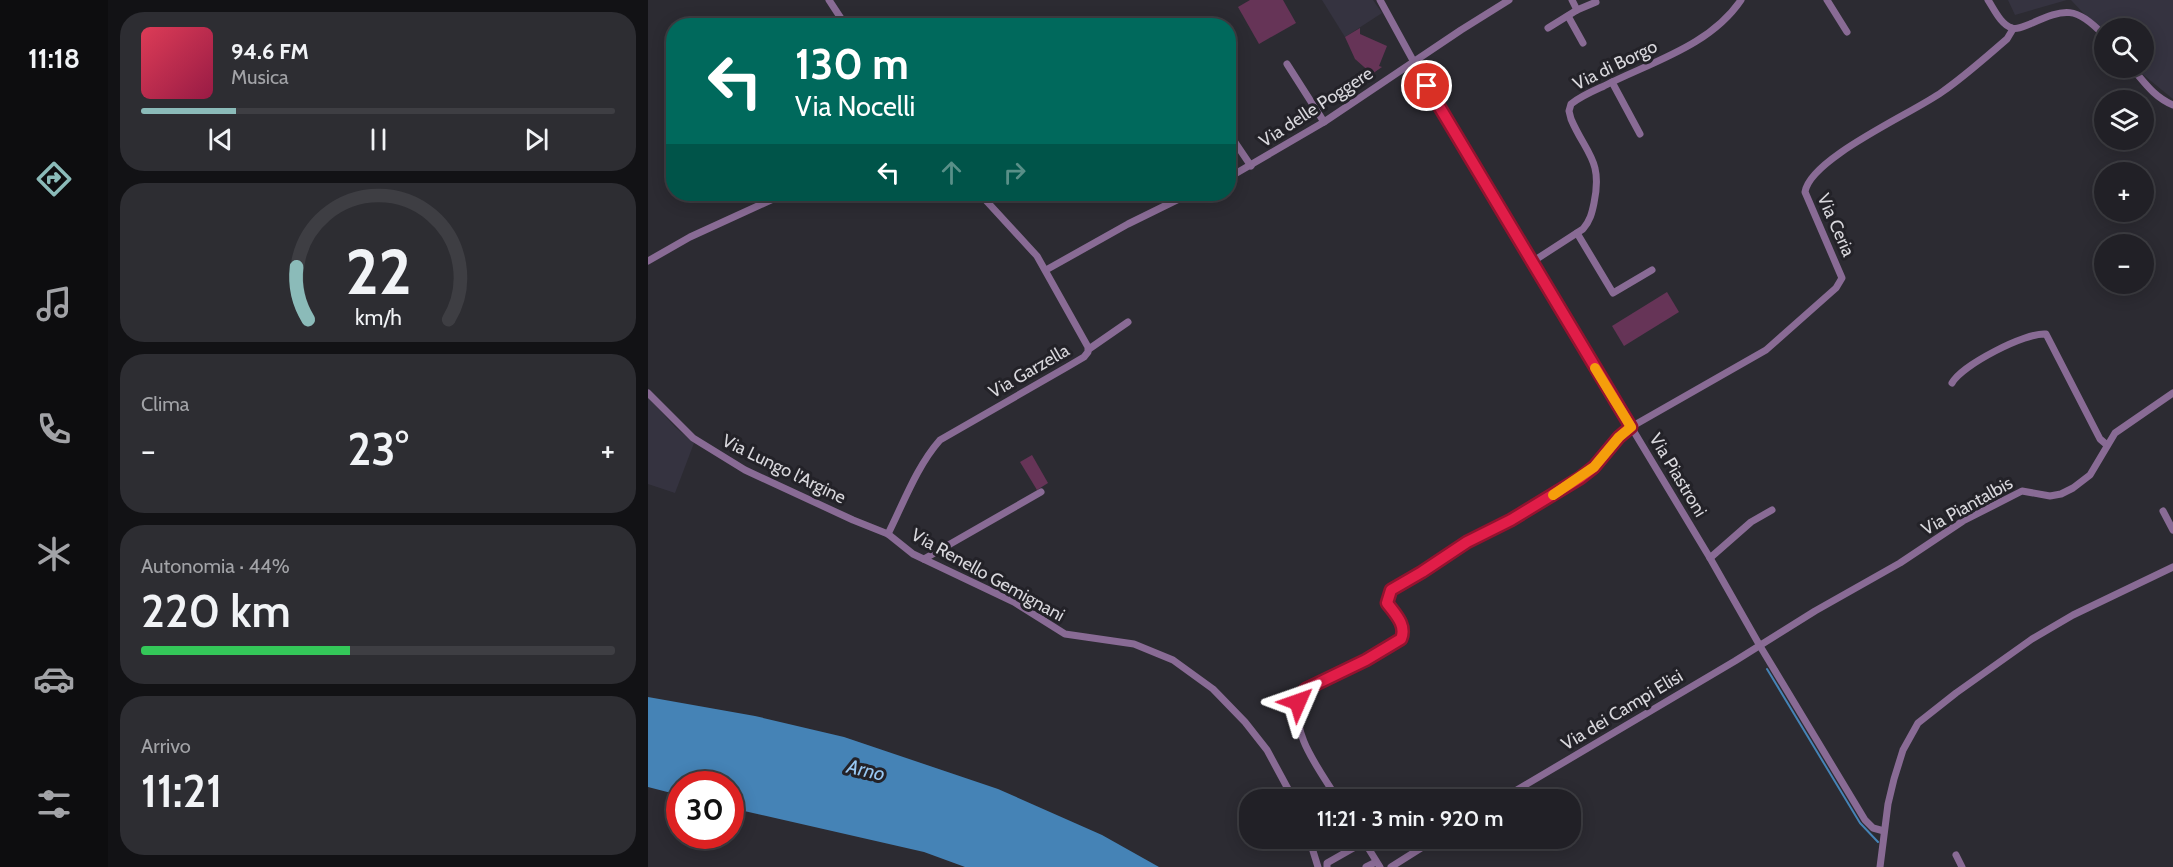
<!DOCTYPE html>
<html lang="it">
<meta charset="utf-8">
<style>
body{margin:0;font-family:Cabin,sans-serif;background:#2d2d32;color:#f1f3f6;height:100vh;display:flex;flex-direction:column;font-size:22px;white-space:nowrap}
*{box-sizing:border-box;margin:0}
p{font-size:20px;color:#a2a3a7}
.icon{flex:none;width:33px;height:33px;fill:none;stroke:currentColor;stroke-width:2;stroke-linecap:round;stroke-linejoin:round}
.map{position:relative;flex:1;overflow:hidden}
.drawer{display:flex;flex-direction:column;gap:12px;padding:12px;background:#121215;width:540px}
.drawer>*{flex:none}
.top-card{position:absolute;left:18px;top:18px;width:570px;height:183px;border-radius:24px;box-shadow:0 3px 15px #0003,0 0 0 2px #3e3e43;background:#00695c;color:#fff;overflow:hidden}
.buttons{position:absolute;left:1446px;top:18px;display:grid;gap:12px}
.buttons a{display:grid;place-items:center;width:60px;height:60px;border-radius:50%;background:#212026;box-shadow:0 3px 15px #0003,0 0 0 2px #3e3e43;font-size:30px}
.speed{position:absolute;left:18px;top:771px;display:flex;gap:12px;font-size:30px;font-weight:700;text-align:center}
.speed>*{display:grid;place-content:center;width:78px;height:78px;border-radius:50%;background:#212026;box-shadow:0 3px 15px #0003,0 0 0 2px #3e3e43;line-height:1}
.speed .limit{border:9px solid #d22;background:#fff;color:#111}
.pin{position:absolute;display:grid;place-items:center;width:51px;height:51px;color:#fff;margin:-26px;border:3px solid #fff;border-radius:50%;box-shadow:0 2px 6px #0007}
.me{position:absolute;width:66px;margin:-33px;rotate:47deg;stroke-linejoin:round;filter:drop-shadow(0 0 4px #0008)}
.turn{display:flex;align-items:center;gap:21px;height:126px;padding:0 30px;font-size:27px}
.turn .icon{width:78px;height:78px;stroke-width:2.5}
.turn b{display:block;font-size:42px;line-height:51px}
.lanes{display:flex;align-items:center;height:57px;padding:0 30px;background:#0003;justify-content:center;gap:30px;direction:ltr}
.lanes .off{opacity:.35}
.big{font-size:45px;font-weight:600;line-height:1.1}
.drawer .widget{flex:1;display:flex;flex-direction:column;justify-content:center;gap:9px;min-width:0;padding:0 21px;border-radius:24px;background:#2d2d32}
.drawer .dial{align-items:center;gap:0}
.dial svg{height:156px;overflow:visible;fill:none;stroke:#3e3e43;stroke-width:7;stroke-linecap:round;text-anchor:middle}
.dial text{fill:#f1f3f6;stroke:none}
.song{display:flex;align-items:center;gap:18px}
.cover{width:72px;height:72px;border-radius:9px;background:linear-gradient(135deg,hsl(350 70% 55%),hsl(340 70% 35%))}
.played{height:6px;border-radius:3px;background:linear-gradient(90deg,#8bbbb9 20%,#3e3e43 20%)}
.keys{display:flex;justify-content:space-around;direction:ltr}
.heat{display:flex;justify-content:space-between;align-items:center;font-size:33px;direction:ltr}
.charge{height:9px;border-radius:4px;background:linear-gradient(90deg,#34c759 44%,#3e3e43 0)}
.trip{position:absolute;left:591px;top:789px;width:342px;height:60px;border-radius:24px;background:#212026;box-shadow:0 3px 15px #0003,0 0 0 2px #3e3e43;font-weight:600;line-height:60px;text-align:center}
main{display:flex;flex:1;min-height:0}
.menu{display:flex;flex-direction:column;width:108px;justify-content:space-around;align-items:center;background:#0d0d0f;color:#a2a3a7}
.menu .icon{width:42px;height:42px}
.menu .on{color:#8bbbb9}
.menu b{font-size:27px;color:#f1f3f6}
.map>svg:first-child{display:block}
.built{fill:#353340}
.green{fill:#663457}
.water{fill:#4583b6}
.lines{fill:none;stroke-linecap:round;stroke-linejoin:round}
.stream{stroke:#4583b6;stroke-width:2}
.minor{stroke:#896b95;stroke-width:7}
.route-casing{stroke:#92132f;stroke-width:15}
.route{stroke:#e11d48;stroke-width:10}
.slow{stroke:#f59e0b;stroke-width:10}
.labels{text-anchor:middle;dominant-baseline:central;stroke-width:6;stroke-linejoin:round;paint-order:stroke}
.street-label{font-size:18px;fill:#d8d7dc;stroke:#232228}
.water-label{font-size:20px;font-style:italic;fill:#98c8f3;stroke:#232228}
</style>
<main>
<nav class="menu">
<b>11:18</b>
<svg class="icon on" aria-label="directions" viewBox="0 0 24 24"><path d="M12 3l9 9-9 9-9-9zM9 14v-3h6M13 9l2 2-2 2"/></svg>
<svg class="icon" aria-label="music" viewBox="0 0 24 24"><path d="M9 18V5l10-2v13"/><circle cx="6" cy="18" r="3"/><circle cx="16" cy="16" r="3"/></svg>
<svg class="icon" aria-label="phone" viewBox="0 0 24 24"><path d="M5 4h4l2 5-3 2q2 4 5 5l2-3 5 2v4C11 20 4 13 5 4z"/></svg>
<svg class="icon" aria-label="climate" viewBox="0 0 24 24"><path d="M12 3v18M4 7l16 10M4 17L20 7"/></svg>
<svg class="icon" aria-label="car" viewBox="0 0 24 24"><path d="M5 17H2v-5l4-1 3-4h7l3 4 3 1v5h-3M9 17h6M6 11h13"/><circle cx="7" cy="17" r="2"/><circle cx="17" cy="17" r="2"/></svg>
<svg class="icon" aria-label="filters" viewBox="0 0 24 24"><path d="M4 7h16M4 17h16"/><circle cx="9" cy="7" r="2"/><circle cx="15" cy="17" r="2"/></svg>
</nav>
<section class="drawer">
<div class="widget">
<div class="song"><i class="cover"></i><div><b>94.6 FM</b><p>Musica</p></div></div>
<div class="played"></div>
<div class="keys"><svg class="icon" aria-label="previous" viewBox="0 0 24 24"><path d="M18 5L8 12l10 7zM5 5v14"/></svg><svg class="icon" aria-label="pause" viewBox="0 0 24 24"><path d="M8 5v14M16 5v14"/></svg><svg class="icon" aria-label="next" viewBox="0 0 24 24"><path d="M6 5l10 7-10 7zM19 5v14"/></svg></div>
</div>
<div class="widget dial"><svg viewBox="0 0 100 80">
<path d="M14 69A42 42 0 1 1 86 69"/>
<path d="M14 69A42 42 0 0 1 8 42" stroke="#8bbbb9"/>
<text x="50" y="56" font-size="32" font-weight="700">22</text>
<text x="50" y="72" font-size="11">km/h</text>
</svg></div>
<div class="widget"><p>Clima</p>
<div class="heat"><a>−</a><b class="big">23°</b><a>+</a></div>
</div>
<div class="widget"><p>Autonomia · 44%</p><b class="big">220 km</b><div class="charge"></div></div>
<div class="widget"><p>Arrivo</p><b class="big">11:21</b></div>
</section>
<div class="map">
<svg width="1525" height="867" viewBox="0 0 1525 867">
<rect width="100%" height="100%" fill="#2c2b32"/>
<!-- built -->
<g class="built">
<path d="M674,0h51l9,13 -37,24z"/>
<path d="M1360,0h59l-52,15z"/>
<path d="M1423,0h102v99l-38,-31h9v-40h-40v7z"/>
<path d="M0,397l27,30 19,16 -19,50 -27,-9z"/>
</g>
<!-- green -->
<g class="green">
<path d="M602,0h33l13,23 -37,21 -21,-37z"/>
<path d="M712,28v6l27,12 -8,20 3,1 -10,7 -17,-15 -10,-22z"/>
<path d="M1019,292l12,20 -55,34 -12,-20z"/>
<path d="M384,455l16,28 -11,7 -17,-28z"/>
</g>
<!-- water -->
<path class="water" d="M0,697l107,19 89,21 154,52 104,46 57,32h-194l-41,-15 -193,-44 -1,-24h-50l-1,11 -31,-8z"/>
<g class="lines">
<!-- stream -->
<path class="stream" d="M1119,669l93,154 18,19"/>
<!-- minor -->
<g class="minor">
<path d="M181,0l17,26"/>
<path d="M732,0l47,86 79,133 204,339 50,88 105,174 8,8 11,3"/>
<path d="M924,0l5,10"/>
<path d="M1179,0l20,32"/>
<path d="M1340,0c6,9 13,25 24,28 6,2 12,-2 18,-4 36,-16 45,-18 74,11"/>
<path d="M920,16l15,27"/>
<path d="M900,28l29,-18 19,-8"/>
<path d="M639,64l37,58"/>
<path d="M1484,68c13,15 22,29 41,37"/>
<path d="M964,82l28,52"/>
<path d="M580,132l23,34"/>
<path d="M580,178l96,-56 137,-92 48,-30"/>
<path d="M929,233l36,60 39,-23"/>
<path d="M0,261l42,-24 94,-43"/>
<path d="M884,262l51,-33c7,-8 9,-16 11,-26 9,-43 -8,-49 -23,-84l-2,-8 2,-7c10,-8 22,-13 33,-18 47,-24 106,-40 137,-86"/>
<path d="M398,270l82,-46 61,-30"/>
<path d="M441,349l39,-27"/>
<path d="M1304,383c10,-18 74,-51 94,-49l54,105 7,6"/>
<path d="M0,393l45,45 52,32 108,50 35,14 25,20 101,48 51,32 69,10 39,16 40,29 32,33 22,28 27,50"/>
<path d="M1515,511l10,19"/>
<path d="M240,534c16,-32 29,-68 52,-94l127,-73 17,-10 4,-5v-5l-51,-91 -57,-62"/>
<path d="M1062,558l41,-36 21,-12"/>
<path d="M276,559l117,-67"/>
<path d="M690,800c-19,-32 -48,-65 -39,-104l7,-7 61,-29 34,-21c6,-14 -6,-25 -14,-36l4,-13c28,-15 52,-34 79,-50 37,-21 78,-37 113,-64 18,-14 30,-35 48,-49l135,-77 70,-62 6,-10 -37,-86c5,-34 108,-79 137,-100 23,-16 44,-35 65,-53l6,-10"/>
<path d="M852,800l235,-139 80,-50 85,-48 63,-42 59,-30 28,5 11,-2 12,-6 17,-13 25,-42 58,-40"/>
<path d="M661,838l9,29"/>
<path d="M714,838l18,29"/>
<path d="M1308,855l6,12"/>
<path d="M679,867v-4l37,-21"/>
<path d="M718,867l10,-5"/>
<path d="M743,867l46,-29"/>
<path d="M1232,867l8,-63 6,-25 9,-29 15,-27 38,-30 76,-54 41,-24 100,-48"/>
</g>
</g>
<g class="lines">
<!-- route casing -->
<g class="route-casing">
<path id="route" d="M650,702l1,-6 7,-7 60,-29 35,-21c6,-14 -6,-25 -14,-36l4,-13 31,-18 45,-30 44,-22 69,-42 14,-11 25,-30 12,-10 -204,-341"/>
</g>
<!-- route -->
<use href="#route" class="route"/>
<!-- slow -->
<path class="slow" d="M905,495l41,-28 25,-30 12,-10 -36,-59"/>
</g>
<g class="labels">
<!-- street labels -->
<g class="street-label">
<text transform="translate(967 65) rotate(-26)">Via di Borgo</text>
<text transform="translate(668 107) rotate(-33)">Via delle Poggere</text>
<text transform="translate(1188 225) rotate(66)">Via Ceria</text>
<text transform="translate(381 371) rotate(-30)">Via Garzella</text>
<text transform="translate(136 469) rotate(26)">Via Lungo l'Argine</text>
<text transform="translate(1030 475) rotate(59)">Via Piastroni</text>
<text transform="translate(1319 506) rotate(-29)">Via Piantalbis</text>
<text transform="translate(340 575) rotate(29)">Via Renello Gemignani</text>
<text transform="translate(974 710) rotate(-31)">Via dei Campi Elisi</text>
</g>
<!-- water labels -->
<g class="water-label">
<text transform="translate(218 770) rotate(13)">Arno</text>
</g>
</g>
</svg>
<div class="buttons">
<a><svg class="icon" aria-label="search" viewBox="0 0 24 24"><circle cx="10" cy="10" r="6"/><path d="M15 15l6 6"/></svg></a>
<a><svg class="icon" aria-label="layers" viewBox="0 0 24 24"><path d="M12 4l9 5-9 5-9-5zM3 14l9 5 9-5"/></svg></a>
<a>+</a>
<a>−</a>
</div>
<div class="speed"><div class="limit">30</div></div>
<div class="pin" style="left:779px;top:86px;background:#d93025"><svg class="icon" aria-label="arrive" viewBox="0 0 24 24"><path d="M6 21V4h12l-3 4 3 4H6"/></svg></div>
<svg class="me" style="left:650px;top:702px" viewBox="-20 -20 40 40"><path d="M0-17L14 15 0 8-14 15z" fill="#e11d48" stroke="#fff" stroke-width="4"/></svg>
<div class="trip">11:21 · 3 min · 920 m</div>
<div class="top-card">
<div class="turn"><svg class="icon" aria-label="left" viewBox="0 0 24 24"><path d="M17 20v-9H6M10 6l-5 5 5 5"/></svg><div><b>130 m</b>Via Nocelli</div></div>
<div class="lanes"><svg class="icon" aria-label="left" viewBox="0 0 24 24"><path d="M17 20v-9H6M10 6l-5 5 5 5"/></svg><svg class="icon off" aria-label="ahead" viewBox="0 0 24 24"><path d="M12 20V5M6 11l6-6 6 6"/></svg><svg class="icon off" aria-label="right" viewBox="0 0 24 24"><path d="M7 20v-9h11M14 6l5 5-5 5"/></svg></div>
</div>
</div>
</main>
